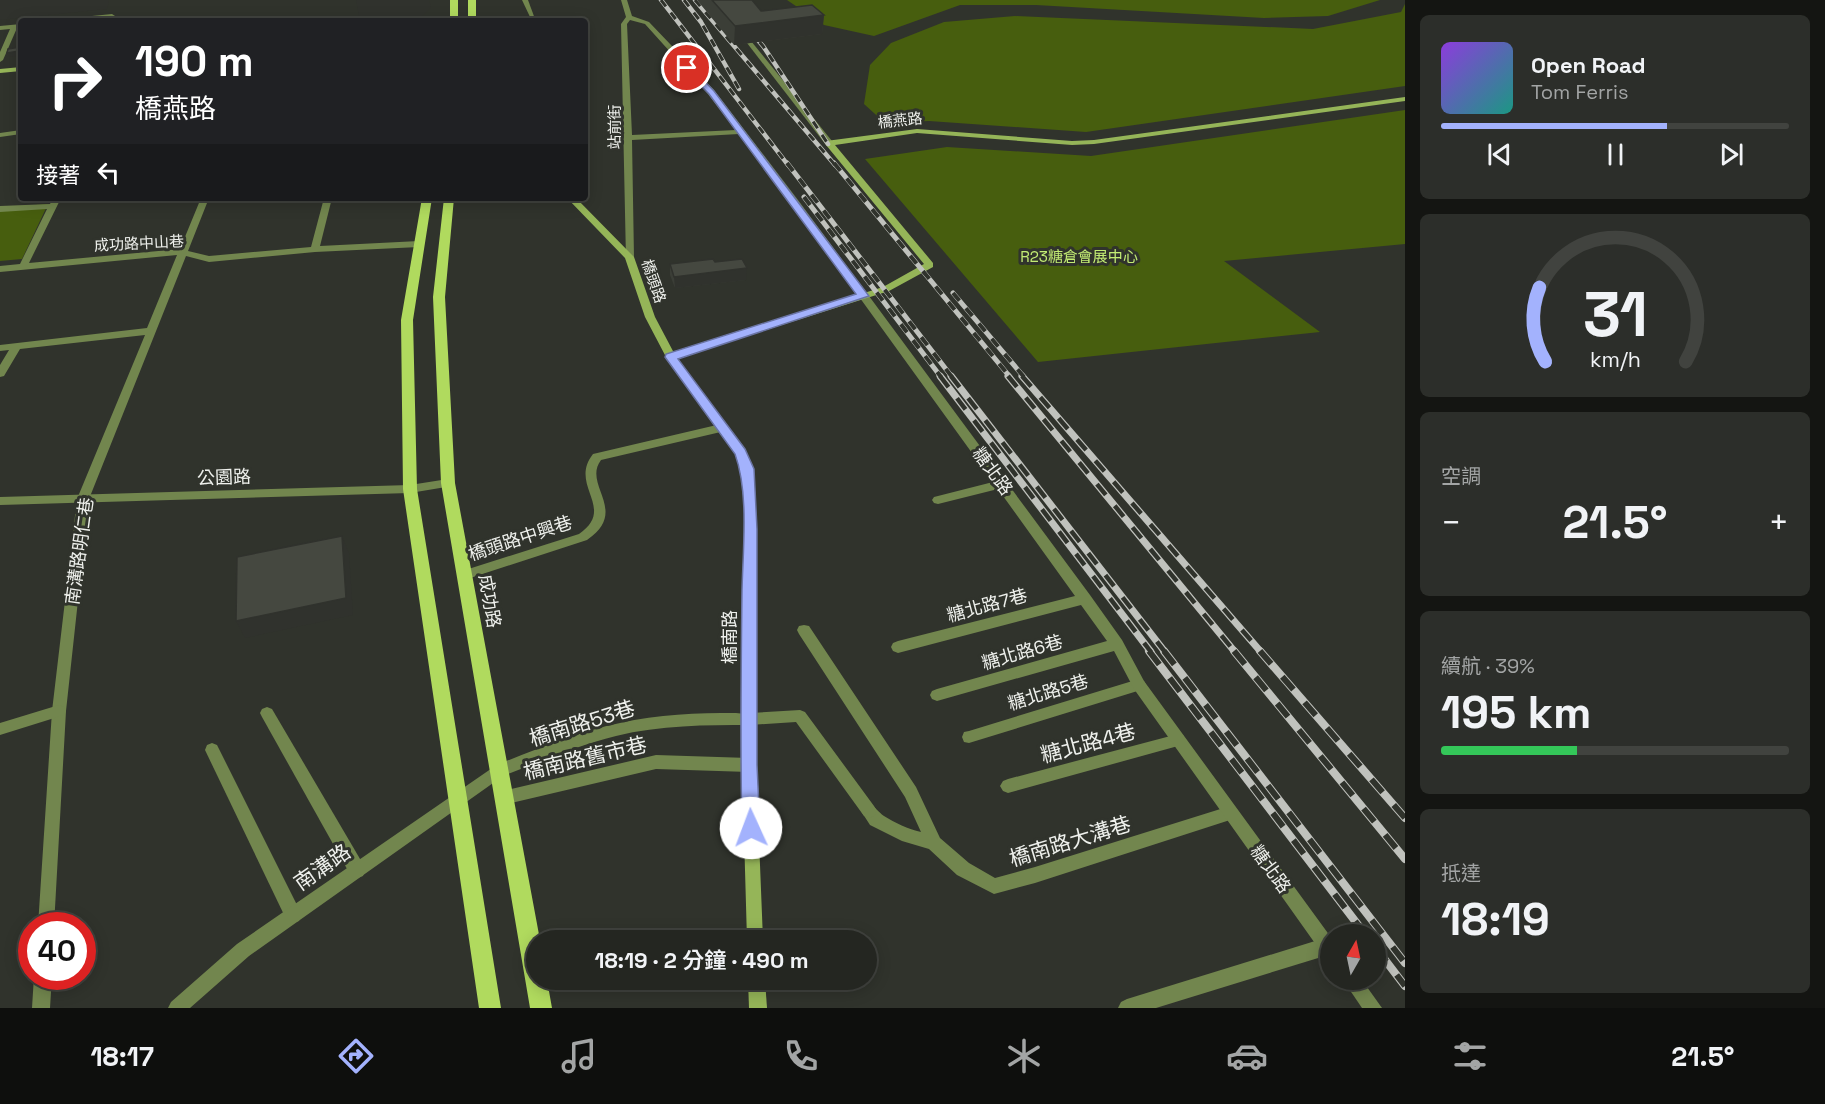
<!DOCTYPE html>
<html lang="zh-TW">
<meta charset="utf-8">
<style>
body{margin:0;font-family:"Space Grotesk","Noto Sans TC",sans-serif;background:#2c2e2a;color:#f1f3f6;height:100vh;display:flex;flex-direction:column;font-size:22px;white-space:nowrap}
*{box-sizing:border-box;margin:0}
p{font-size:20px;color:#a3a5a5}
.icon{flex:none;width:33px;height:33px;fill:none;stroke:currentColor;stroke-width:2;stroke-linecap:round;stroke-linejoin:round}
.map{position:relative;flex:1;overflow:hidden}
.details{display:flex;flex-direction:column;gap:15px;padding:15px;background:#141512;width:420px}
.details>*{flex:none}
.hud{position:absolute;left:18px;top:18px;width:570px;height:183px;border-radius:6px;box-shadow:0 3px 15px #0003,0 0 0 2px #41433f;background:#202124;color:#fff;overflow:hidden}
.needle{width:39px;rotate:9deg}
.fabs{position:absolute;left:1320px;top:924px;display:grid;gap:12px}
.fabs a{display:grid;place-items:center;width:66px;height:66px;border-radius:50%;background:#242621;box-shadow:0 3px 15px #0003,0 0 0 2px #41433f;font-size:30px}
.speed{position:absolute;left:18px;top:912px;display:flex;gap:12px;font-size:30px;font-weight:700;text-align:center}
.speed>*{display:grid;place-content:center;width:78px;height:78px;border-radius:50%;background:#242621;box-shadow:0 3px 15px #0003,0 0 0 2px #41433f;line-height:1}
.speed .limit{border:9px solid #d22;background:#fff;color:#111}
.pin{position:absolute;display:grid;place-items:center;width:51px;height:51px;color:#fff;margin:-26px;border:3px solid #fff;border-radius:50%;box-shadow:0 2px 6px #0007}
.me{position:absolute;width:66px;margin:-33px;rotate:358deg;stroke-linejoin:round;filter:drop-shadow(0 0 4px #0008)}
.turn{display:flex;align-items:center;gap:21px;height:126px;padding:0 18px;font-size:27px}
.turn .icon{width:78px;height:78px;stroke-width:2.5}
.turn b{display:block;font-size:42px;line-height:51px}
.then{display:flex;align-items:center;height:57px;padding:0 18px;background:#0003;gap:12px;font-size:22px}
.big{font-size:45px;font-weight:600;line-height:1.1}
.details .widget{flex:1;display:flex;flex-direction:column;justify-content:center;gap:9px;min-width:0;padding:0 21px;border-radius:9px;background:#2c2e2a}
.details .dial{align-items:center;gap:0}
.dial svg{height:156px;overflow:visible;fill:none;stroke:#41433f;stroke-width:7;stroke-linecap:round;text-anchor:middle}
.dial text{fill:#f1f3f6;stroke:none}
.song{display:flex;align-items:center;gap:18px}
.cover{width:72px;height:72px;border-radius:9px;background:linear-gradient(135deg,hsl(270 70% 55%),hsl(170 70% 35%))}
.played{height:6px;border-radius:3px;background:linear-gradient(90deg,#a3b2fd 65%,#41433f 65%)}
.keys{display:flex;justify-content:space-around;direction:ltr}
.heat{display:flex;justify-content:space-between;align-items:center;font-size:33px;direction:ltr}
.charge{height:9px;border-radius:4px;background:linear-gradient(90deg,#34c759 39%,#41433f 0)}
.trip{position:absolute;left:526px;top:930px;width:351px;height:60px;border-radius:30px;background:#242621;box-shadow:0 3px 15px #0003,0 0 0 2px #41433f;font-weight:600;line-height:60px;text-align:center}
.tab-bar{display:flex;height:96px;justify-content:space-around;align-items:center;background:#0e0f0d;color:#a3a5a5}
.tab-bar .icon{width:42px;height:42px}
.tab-bar .current{color:#a3b2fd}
.tab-bar b{font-size:27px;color:#f1f3f6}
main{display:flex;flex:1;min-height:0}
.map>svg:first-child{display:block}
.green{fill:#475e0e}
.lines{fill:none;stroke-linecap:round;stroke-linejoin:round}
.lane{fill:#72864e;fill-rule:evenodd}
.street{fill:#72864e;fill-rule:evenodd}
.secondary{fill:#95b558;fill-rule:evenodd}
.primary{fill:#b0da5e;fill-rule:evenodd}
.rail-far3-casing{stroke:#c0c2bd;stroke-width:4.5}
.rail-far2-casing{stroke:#c0c2bd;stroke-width:5}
.rail-far1-casing{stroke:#c0c2bd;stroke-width:7}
.rail-casing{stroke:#c0c2bd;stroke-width:8}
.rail-far3{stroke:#30332c;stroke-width:3;stroke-dasharray:8;stroke-linecap:butt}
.rail-far2{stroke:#30332c;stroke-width:4;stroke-dasharray:10;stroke-linecap:butt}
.rail-far1{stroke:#30332c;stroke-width:4.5;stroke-dasharray:14;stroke-linecap:butt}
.rail{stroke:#30332c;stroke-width:6;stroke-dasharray:17;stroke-linecap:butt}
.wall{fill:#3b3e37}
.shaded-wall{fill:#30322d}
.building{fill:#454840;stroke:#30322d;stroke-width:1.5}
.route{fill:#a3b2fd;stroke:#6a74a4;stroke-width:1.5}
.labels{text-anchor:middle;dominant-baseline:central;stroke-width:6;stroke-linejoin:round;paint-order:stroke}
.far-street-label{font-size:15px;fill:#eef0ec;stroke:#30332c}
.far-park-label{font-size:15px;fill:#c3ed74;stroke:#30332c}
.street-label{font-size:18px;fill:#eef0ec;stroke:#30332c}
.near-street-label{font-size:21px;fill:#eef0ec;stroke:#30332c}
</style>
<main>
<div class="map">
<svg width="1405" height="1008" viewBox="0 0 1405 1008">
<rect width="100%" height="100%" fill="#30332c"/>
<!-- green -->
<g class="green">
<path d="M787,0h593l-52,16 -64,2 -228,-13h-76l-86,31 -50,-11z"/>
<path d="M1405,4v82l-319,46 -157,-11 -44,2 -21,-19 6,-39 21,-22 53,-21 71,-6 298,13 88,-17z"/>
<path d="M1405,110v134l-181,17 96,71 -282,30 -173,-203 82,-12 144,9z"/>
<path d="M48,204l-26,55 -22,2v-53z"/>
</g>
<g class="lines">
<!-- lane -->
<g class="lane">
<path d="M112,14l3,2 -2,5h-6l1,-3 -49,3 3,-2z"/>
<path d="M21,24v4h-4l-14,32 -3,2v-10l10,-23 -10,1v-4z"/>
<path d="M747,41h4l81,100v4h-6l-79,-102z"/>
<path d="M21,130v4l-21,3v-4z"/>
<path d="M53,198h8l-32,65 151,-14 21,-51h8l-21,53 21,5 102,-9 13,-49h8l-12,48 99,-5 5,3 -5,3 -104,5 -106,10 -23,-6 -97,243 -23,212 -12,215h-16l14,-215 25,-212 68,-164 -125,14 -16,27 -4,1v-12l9,-15 -9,1v-6l147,-17 30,-73 -177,17v-6l20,-2 27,-55 -47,3v-6l50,-2z"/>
<path d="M804,625l5,1 107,161 24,51 29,25 26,15 40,-11 195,-61 5,2 3,5 -3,5 -5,2 -195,63 -41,11 -37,-19 -28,-26 -27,-8 -32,-16 -9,-14 3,-5 5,-2c7,3 9,8 15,12 11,7 24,13 37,16l-16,-35 -106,-163 -2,-4 2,-4z"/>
<path d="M1139,679l5,2 2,4 -2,4 -175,54 -5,-1 -2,-5 2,-5 5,-1z"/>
<path d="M267,707l5,2 91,155 2,6 -2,6 -6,2 -6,-2 -89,-159 -2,-4 2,-4z"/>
<path d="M736,713l19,2 2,4 -2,4 -5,2c-44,0 -90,0 -134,11 -40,10 -79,27 -118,42l-5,-2 -3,-5 3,-5c41,-15 83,-34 127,-43 38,-9 77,-10 116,-10z"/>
<path d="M1178,734l5,1 2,5 -2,5 -5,1 -170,47 -5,-2 -3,-5 3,-5 5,-2z"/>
<path d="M212,743l5,2 82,164 2,6 -2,6 -6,2 -6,-2 -82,-171 2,-5z"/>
<path d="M656,755l93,3 5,2 2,5 -2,5 -5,2 -93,-3 -153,36 -5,-2 -3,-5 3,-5 5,-2z"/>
<path d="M1328,937l2,2v14l-2,2 -172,53h-38l3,-6 6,-3z"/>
<path d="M34,976h18l-2,32h-18z"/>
</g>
<!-- street -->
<g class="street">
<path d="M522,0h6l7,19h-4z"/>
<path d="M621,0h6l5,16 17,6 65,68 84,110 292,395 32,45 22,41 186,255v22l-6,-2 -190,-267 -20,-38 -177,50 -5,-2 -2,-4 2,-4 5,-2 170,-48 -26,-36 -183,48 -5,-2 -2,-4 2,-4 5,-2 177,-45 -77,-107 -60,15 -4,-1 -2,-3 2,-3 59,-15 -201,-278 -53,-70 -107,6 2,117 -2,2h-6l-5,-235 5,-7zM630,20l15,4 63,70 28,36 -104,5 -5,-111z"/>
<path d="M721,424l4,1 2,3 -2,3 -124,29c-19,25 29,51 -14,80l-123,40 -5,-2 -1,-3 1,-3 120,-38c38,-26 -11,-48 14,-80z"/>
<path d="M448,479l4,1 2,3 -2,3 -42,7 -410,12v-8l410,-12z"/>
<path d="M59,705l5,2 2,4 -2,4 -64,20v-12z"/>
<path d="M800,710l5,2 69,94 3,5 -3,5 -5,2 -5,-2 -68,-94 -46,3 -5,-2 -2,-4 2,-4 5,-2z"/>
<path d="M498,764l5,2 3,5 -3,5 -254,180 -59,52h-22l3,-6 66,-58z"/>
<path d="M1343,980h19l20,28h-20z"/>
</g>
<!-- secondary -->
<g class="secondary">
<path d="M21,67v4l-21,2v-4z"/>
<path d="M1405,97v4l-311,43 -22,1 -155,-12 -82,12 98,118v4l-44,24 -212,67 70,95 6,16 3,41v255l7,175h-16l-5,-175 2,-255 -3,-41 -5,-15 -70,-97 -21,-40 -20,-59 -58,-60h9l58,59 21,60 19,36 209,-66 41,-23 -98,-119v-4l91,-12 155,12 22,-1z"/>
<path d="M748,980h17l2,28h-18z"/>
</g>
<!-- primary -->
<g class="primary">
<rect x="450" y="0" width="8" height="21"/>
<rect x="468" y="0" width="8" height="21"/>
<path d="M422,198h10l-19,122 4,169 84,519h-22l-76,-519 -2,-169z"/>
<path d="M444,198h10l-9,99 10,186 85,457h-3v40h10l5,28h-22l-89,-525 -8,-186z"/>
</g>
<!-- rail-far3 casing -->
<g class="rail-far3-casing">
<g id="rail-far3">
<path d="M661,0l127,165"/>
<path d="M684,0l17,22 38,67"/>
<path d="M695,0l140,165"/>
<path d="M749,30l14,16 65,98"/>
</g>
</g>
<!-- rail-far2 casing -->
<g class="rail-far2-casing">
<g id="rail-far2">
<path d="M787,163l165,214"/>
<path d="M834,163l176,214"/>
<path d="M804,197l137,180"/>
<path d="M953,293l71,84"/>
</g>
</g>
<!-- rail-far1 casing -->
<g class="rail-far1-casing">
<g id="rail-far1">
<path d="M940,376l211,276"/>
<path d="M951,376l214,276"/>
<path d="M1008,376l227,276"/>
<path d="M1022,376l239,276"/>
</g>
</g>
<!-- rail casing -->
<g class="rail-casing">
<g id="rail">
<path d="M1149,651l216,283"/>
<path d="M1164,651l241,312"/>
<path d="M1234,651l171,208"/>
<path d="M1260,651l145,167"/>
<path d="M1376,948l29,38"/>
</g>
</g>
<!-- rail-far3 -->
<use href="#rail-far3" class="rail-far3"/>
<!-- rail-far2 -->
<use href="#rail-far2" class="rail-far2"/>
<!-- rail-far1 -->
<use href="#rail-far1" class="rail-far1"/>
<!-- rail -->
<use href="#rail" class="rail"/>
</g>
<!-- wall -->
<g class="wall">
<path d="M697,0h55l9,11 63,4 -2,19 -88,11z"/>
<path d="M715,262l31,18 -71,8 -5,-13v-11z"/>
</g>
<!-- shaded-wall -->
<g class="shaded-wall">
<path d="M0,0h108l1,2 -2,7 -107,11z"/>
<path d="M356,0h73l2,7 -9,10 -38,4h-24z"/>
<path d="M824,15l-2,19 -88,11 1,-19z"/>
<path d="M20,47l1,3v6l-12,1 -2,-4z"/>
<path d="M747,268l-1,12 -71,8 -1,-11z"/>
<path d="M342,536l7,17 4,62 -108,23 -9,-17z"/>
</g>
<!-- building -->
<g class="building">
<path d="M712,0h40l9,11 51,-6 12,10 -89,11z"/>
<path d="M20,47l-1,4 -12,2 1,-4z"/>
<path d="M713,259l2,3 27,-3 5,9 -73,9 -4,-13z"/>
<path d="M342,536l4,62 -110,23 1,-64z"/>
</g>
<!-- route -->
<path class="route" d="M684,66h6l24,25 155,205 -191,63 67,90 9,20 3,60v236l3,63 -3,6 -6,3 -7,-3 -2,-6c-2,-79 -1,-158 0,-238 1,-42 7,-97 -7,-136l-70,-97 1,-3 190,-60 -147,-200 -25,-25z"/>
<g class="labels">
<!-- far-street labels -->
<g class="far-street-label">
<text transform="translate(900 120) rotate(-6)">橋燕路</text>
<text transform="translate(614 127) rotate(-90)">站前街</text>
<text transform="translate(139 243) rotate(-3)">成功路中山巷</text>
<text transform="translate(654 281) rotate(71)">橋頭路</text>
</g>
<!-- far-park labels -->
<g class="far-park-label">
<text x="1079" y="256">R23糖倉會展中心</text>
</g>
<!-- street labels -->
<g class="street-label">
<text transform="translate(993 471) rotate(54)">糖北路</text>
<text transform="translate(224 477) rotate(-2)">公園路</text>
<text transform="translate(520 538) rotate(-18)">橋頭路中興巷</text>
<text transform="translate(79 551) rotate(-82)">南溝路明仁巷</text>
<text transform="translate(490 601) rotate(80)">成功路</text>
<text transform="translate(987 605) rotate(-15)">糖北路7巷</text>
<text transform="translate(729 637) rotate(-90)">橋南路</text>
<text transform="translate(1022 652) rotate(-16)">糖北路6巷</text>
<text transform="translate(1048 692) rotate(-17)">糖北路5巷</text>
<text transform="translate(1271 869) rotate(54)">糖北路</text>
</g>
<!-- near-street labels -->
<g class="near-street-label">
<text transform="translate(582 723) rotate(-17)">橋南路53巷</text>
<text transform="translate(1088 743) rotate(-15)">糖北路4巷</text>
<text transform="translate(585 758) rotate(-13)">橋南路舊市巷</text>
<text transform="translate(1070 841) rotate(-17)">橋南路大溝巷</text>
<text transform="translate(322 867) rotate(-35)">南溝路</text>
</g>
</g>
</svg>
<div class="fabs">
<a><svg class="needle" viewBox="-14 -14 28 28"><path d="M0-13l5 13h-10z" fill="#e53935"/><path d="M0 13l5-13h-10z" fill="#a3a5a5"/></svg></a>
</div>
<div class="speed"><div class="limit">40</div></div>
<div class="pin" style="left:687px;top:68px;background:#d93025"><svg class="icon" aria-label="arrive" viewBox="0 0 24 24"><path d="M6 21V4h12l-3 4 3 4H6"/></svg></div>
<svg class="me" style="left:751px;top:828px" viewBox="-20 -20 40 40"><circle r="19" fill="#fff"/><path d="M0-13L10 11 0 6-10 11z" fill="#a3b2fd"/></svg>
<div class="trip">18:19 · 2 分鐘 · 490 m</div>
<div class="hud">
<div class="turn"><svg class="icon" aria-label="right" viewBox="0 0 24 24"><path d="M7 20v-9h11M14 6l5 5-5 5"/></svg><div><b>190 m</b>橋燕路</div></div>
<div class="then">接著<svg class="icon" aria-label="left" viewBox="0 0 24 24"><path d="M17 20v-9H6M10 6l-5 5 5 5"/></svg></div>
</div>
</div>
<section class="details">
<div class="widget">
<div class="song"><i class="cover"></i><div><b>Open Road</b><p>Tom Ferris</p></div></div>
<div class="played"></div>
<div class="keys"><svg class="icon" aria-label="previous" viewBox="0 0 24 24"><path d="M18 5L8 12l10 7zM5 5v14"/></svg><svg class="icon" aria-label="pause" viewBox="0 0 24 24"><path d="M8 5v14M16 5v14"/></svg><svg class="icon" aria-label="next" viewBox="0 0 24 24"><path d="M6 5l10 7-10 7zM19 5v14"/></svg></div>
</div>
<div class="widget dial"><svg viewBox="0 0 100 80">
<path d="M14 69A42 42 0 1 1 86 69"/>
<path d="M14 69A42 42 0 0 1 11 31" stroke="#a3b2fd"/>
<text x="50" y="56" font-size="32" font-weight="700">31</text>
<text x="50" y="72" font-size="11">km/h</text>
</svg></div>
<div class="widget"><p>空調</p>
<div class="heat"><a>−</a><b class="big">21.5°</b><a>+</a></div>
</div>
<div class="widget"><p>續航 · 39%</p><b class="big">195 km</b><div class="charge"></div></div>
<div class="widget"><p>抵達</p><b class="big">18:19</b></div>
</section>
</main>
<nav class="tab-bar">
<b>18:17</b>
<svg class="icon current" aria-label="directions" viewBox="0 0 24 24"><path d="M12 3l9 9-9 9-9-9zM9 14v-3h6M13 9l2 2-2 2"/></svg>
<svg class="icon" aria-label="music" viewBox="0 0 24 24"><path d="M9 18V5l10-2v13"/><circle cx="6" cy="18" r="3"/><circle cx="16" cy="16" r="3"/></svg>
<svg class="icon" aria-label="phone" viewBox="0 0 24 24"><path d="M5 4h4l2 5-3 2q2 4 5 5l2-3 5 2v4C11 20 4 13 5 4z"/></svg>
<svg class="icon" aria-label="climate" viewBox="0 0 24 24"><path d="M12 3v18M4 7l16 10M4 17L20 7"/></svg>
<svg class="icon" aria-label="car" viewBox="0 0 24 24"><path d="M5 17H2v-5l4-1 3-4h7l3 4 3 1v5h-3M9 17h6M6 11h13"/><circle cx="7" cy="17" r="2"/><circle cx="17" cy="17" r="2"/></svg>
<svg class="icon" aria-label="filters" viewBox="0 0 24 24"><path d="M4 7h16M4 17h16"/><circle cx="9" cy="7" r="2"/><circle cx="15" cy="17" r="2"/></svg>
<b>21.5°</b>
</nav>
